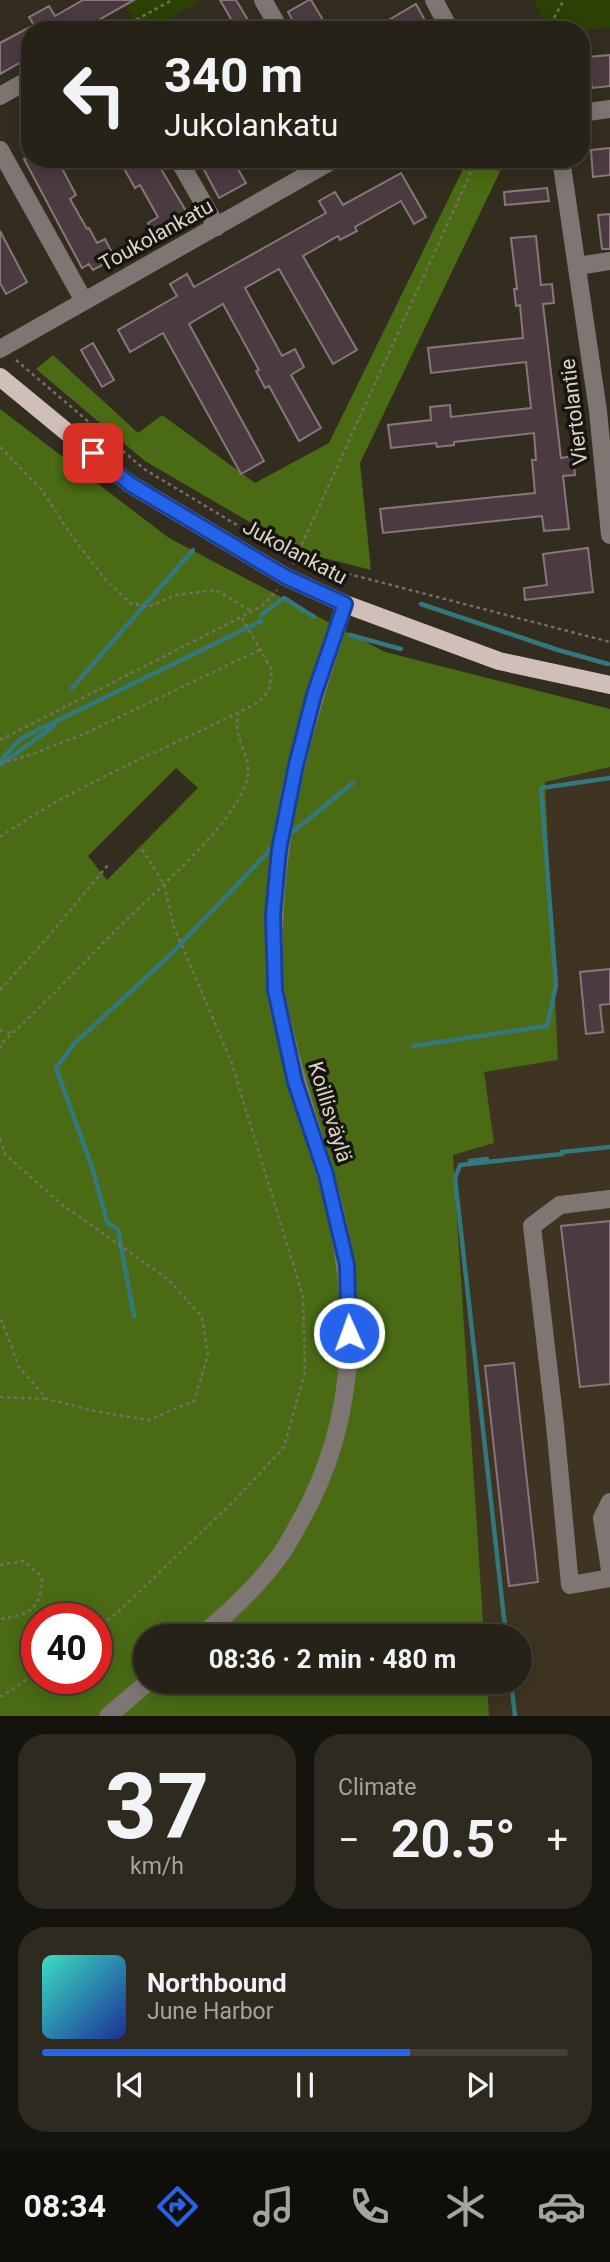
<!DOCTYPE html>
<meta charset="utf-8">
<style>
body{margin:0;font-family:Roboto,sans-serif;background:#2e2a20;color:#f1f3f6;height:100vh;display:flex;flex-direction:column;font-size:26px;white-space:nowrap}
*{box-sizing:border-box;margin:0}
p{font-size:23px;color:#a4a4a1}
.icon{flex:none;width:38px;height:38px;fill:none;stroke:currentColor;stroke-width:2;stroke-linecap:round;stroke-linejoin:round}
.map{position:relative;height:1716px;overflow:hidden}
.details{display:flex;flex-direction:column;gap:18px;padding:18px;background:#15130d;flex:1}
.details>*{flex:none}
.top-card{position:absolute;left:21px;top:21px;width:569px;height:147px;border-radius:28px;box-shadow:0 4px 18px #0003,0 0 0 2px #423f36;background:#262217;color:#f1f3f6;overflow:hidden}
.speed{position:absolute;left:21px;top:1603px;display:flex;gap:14px;font-size:35px;font-weight:700;text-align:center}
.speed>*{display:grid;place-content:center;width:91px;height:91px;border-radius:50%;background:#262217;box-shadow:0 4px 18px #0003,0 0 0 2px #423f36;line-height:1}
.speed .limit{border:10px solid #d22;background:#fff;color:#111}
.pin{position:absolute;display:grid;place-items:center;width:60px;height:60px;color:#fff;margin:-30px;border-radius:14px;box-shadow:0 4px 10px #0006}
.me{position:absolute;width:77px;margin:-38px;rotate:358deg;stroke-linejoin:round;filter:drop-shadow(0 0 5px #0008)}
.turn{display:flex;align-items:center;gap:24px;height:147px;padding:0 28px;font-size:32px}
.turn .icon{width:91px;height:91px;stroke-width:2.5}
.turn b{display:block;font-size:49px;line-height:60px}
.big{font-size:52px;font-weight:700;line-height:1.1}
.details .card{flex:1;display:flex;flex-direction:column;justify-content:center;gap:10px;min-width:0;padding:0 24px;border-radius:28px;background:#2e2a20}
.details .dial{align-items:center;gap:0}
.dial b{font-size:91px;line-height:1}
.song{display:flex;align-items:center;gap:21px}
.cover{width:84px;height:84px;border-radius:10px;background:linear-gradient(135deg,hsl(170 70% 55%),hsl(230 70% 35%))}
.played{height:7px;border-radius:4px;background:linear-gradient(90deg,#2563eb 70%,#423f36 70%)}
.keys{display:flex;justify-content:space-around;direction:ltr}
.heat{display:flex;justify-content:space-between;align-items:center;font-size:38px;direction:ltr}
.details .tiles{flex:1;display:grid;gap:18px;grid-template-columns:1fr 1fr}
.card:last-child{grid-column:span 2}
.trip{position:absolute;left:133px;top:1624px;width:399px;height:70px;border-radius:35px;background:#262217;box-shadow:0 4px 18px #0003,0 0 0 2px #423f36;font-weight:700;line-height:70px;text-align:center}
.dock{display:flex;height:112px;justify-content:space-around;align-items:center;background:#0f0e09;color:#a4a4a1}
.dock .icon{width:49px;height:49px}
.dock .active{color:#2563eb}
.dock b{font-size:32px;color:#f1f3f6}
.map>svg:first-child{display:block}
.built{fill:#3e3421}
.green{fill:#2b4204}
.forest{fill:#4a6b14;fill-rule:evenodd}
.lines{fill:none;stroke-linecap:round;stroke-linejoin:round}
.stream{stroke:#32787e;stroke-width:4.5}
.building{fill:#4b3b41;stroke:#89767d;stroke-width:2}
.path{stroke:#756f63;stroke-width:2.5;stroke-dasharray:3.5 3.5;stroke-linecap:butt}
.minor{stroke:#7e7673;stroke-width:18}
.major{stroke:#d0bfb8;stroke-width:18}
.route-casing{stroke:#184099;stroke-width:18}
.route{stroke:#2563eb;stroke-width:12}
.labels{text-anchor:middle;dominant-baseline:central;stroke-width:7;stroke-linejoin:round;paint-order:stroke}
.street-label{font-size:21px;fill:#d9d4cc;stroke:#18150f}
</style>
<div class="map">
<svg width="610" height="1716" viewBox="0 0 610 1716">
<rect width="100%" height="100%" fill="#332d1f"/>
<!-- built -->
<path class="built" d="M610,767v949h-121l-2,-34h33v-46h-36l-31,-481 40,-12 -10,-71 75,-13 -13,-277z"/>
<!-- green -->
<g class="green">
<path d="M123,0h78l-53,30h-9z"/>
<path d="M534,0h76v28l-29,3 -33,-1z"/>
</g>
<!-- forest -->
<g class="forest">
<path d="M468,159h38l-146,304 11,107 -70,-18 -156,-91 -109,-92 17,-14 85,78 24,-18 93,68 74,-40z"/>
<path d="M0,409l169,129 216,114 225,57v58l-65,15 13,278 -74,12 10,71 -41,12 31,481h-339v46h342l2,34h-489zM176,768l22,20 -91,92 -19,-24zM37,1619h59v59h-59z"/>
</g>
<g class="lines">
<!-- stream -->
<g class="stream">
<path d="M421,604l137,46 50,14"/>
<path d="M261,615l23,-17 30,19"/>
<path d="M350,635l51,14"/>
<path d="M72,688l121,-138"/>
<path d="M0,761l20,-22 241,-118"/>
<path d="M0,765l54,-39"/>
<path d="M290,834l63,-51"/>
<path d="M413,1046l134,-20 9,-41 -15,-197 69,-10"/>
<path d="M562,1152l48,-5"/>
<path d="M470,1161l17,-2"/>
<path d="M134,1316l-16,-86 -11,-8 -14,-52 -37,-102 18,-24 96,-89 102,-107"/>
<path d="M506,1636l-51,-458 5,-13 102,-11"/>
<path d="M511,1682l4,34"/>
</g>
</g>
<!-- building -->
<g class="building">
<path d="M83,0h51l-53,30h-44l-8,-13 20,-11 6,10z"/>
<path d="M220,0h16l18,30h-42l19,-11z"/>
<path d="M309,0h2l15,25 -8,5h-20l-10,-18z"/>
<path d="M416,4l12,22 -7,4h-29l-5,-9z"/>
<path d="M30,27v30l-30,17v-31z"/>
<path d="M610,55v31l-18,2 -4,-31z"/>
<path d="M610,148v27l-17,2 -2,-27z"/>
<path d="M24,159h33l19,36 -6,4 17,30 2,-1 8,15 8,-4 10,19 -22,12 -4,-6 -7,4z"/>
<path d="M132,159h23l34,57 -33,19 -8,-12 10,-6 -18,-32 -5,3 -13,-23z"/>
<path d="M209,159h11l5,8 9,-5 12,21 -27,15 -18,-34z"/>
<path d="M401,173l25,44 -12,7 -13,-23 -46,26 2,4 -17,9 -2,-4 -35,20 54,94 -24,14 -54,-95 -34,19 37,68 13,-7 9,18 -13,8 30,53 -22,13 -30,-55 -4,2 -9,-17 3,-1 -36,-66 -34,20 75,137 -23,13 -78,-141 -33,19 -12,-22 59,-34 -7,-12 17,-10 7,13 132,-74 -7,-12 16,-9 8,13z"/>
<path d="M547,188l2,13 -44,4 -1,-13z"/>
<path d="M610,214v35h-8l-4,-34z"/>
<path d="M0,231l27,51 -21,12 -6,-11z"/>
<path d="M536,236l5,49 11,-1 2,19 -11,1 18,154 12,-2 2,19 -12,1 6,53 -25,2 -2,-15 -159,17 -3,-24 155,-16 -3,-33h4l-2,-27 -80,9v3l-17,2 -1,-4 -45,5 -3,-23 43,-5 -1,-13 20,-2 1,12 80,-9 -5,-46 -95,11 -3,-25 95,-10 -3,-33 -4,1 -2,-17h3l-6,-51z"/>
<path d="M93,343l21,37 -12,7 -21,-37z"/>
<path d="M588,548l5,44 -68,8 -1,-12 23,-3 -4,-31z"/>
<path d="M610,969v35l-10,1 3,27 -17,2 -6,-62z"/>
<path d="M610,1221v163l-30,3 -19,-161z"/>
<path d="M514,1363l24,219 -29,4 -24,-220z"/>
</g>
<g class="lines">
<!-- path -->
<g class="path">
<path d="M118,30l54,-30"/>
<path d="M547,30l17,-30"/>
<path d="M16,360l128,109 151,91 315,82"/>
<path d="M0,447l41,42 33,50 32,41 24,23 18,4 28,-12 40,-5 35,21"/>
<path d="M293,564l184,-405"/>
<path d="M0,740l241,-123 21,-11 15,-16"/>
<path d="M0,763l21,-5 61,-23 179,-86"/>
<path d="M0,837c81,-56 172,-90 259,-135l10,-12 3,-20 -30,-52"/>
<path d="M0,990l41,-45 67,-80"/>
<path d="M0,1030l10,3"/>
<path d="M0,1049l2,-6c39,-36 76,-74 113,-112 34,-35 126,-110 133,-156 2,-14 -7,-28 -10,-41 -2,-7 0,-15 0,-21"/>
<path d="M0,1139l5,15 55,49 109,77 33,37 6,38 -14,46 -46,19 -49,-8 -52,-13 -28,-32 -19,-51"/>
<path d="M0,1397l47,2"/>
<path d="M0,1565l24,-4 18,16c-1,33 -11,37 -42,42"/>
<path d="M96,1629l21,-16 116,-111 51,-55 21,-75 -2,-75 -72,-236 -57,-134 -10,-43 -24,-38"/>
<path d="M0,1697l37,-24"/>
</g>
<!-- minor -->
<g class="minor">
<path d="M263,0l17,30"/>
<path d="M434,0l16,30"/>
<path d="M0,96l30,-17"/>
<path d="M581,113l29,-4"/>
<path d="M0,150l84,151"/>
<path d="M178,159l39,68"/>
<path d="M561,159l37,252 12,124"/>
<path d="M578,266l32,-5"/>
<path d="M0,349l335,-190"/>
<path d="M610,1199l-50,6 -28,21 23,199 15,160 40,-7"/>
<path d="M610,1502l-8,16 8,52"/>
<path d="M201,1636c28,-24 55,-48 77,-78 8,-10 14,-22 20,-33 64,-109 62,-235 27,-352 -15,-48 -30,-95 -41,-144 -4,-14 -8,-28 -9,-43 -8,-138 26,-254 70,-382"/>
<path d="M108,1716l40,-34"/>
</g>
<!-- major -->
<path class="major" d="M0,377l130,107 156,93 59,27 154,57 111,24"/>
</g>
<g class="lines">
<!-- route casing -->
<g class="route-casing">
<path id="route" d="M93,453l37,31 156,93 59,27 -31,91 -18,70 -17,85 -6,65 2,75 20,92 31,93 21,90 2,68"/>
</g>
<!-- route -->
<use href="#route" class="route"/>
</g>
<g class="labels">
<!-- street labels -->
<g class="street-label">
<text transform="translate(156 235) rotate(-29)">Toukolankatu</text>
<text transform="translate(574 412) rotate(-97)">Viertolantie</text>
<text transform="translate(295 552) rotate(28)">Jukolankatu</text>
<text transform="translate(330 1112) rotate(73)">Koillisväylä</text>
</g>
</g>
</svg>
<div class="speed"><div class="limit">40</div></div>
<div class="pin" style="left:93px;top:453px;background:#d93025"><svg class="icon" aria-label="arrive" viewBox="0 0 24 24"><path d="M6 21V4h12l-3 4 3 4H6"/></svg></div>
<svg class="me" style="left:349px;top:1333px" viewBox="-20 -20 40 40"><circle r="17" fill="#2563eb" stroke="#fff" stroke-width="3"/><path d="M0-11L8 9 0 5-8 9z" fill="#fff"/></svg>
<div class="trip">08:36 · 2 min · 480 m</div>
<div class="top-card">
<div class="turn"><svg class="icon" aria-label="left" viewBox="0 0 24 24"><path d="M17 20v-9H6M10 6l-5 5 5 5"/></svg><div><b>340 m</b>Jukolankatu</div></div>
</div>
</div>
<section class="details">
<div class="tiles">
<div class="card dial"><b>37</b><p>km/h</p></div>
<div class="card"><p>Climate</p>
<div class="heat"><a>−</a><b class="big">20.5°</b><a>+</a></div>
</div>
<div class="card">
<div class="song"><i class="cover"></i><div><b>Northbound</b><p>June Harbor</p></div></div>
<div class="played"></div>
<div class="keys"><svg class="icon" aria-label="previous" viewBox="0 0 24 24"><path d="M18 5L8 12l10 7zM5 5v14"/></svg><svg class="icon" aria-label="pause" viewBox="0 0 24 24"><path d="M8 5v14M16 5v14"/></svg><svg class="icon" aria-label="next" viewBox="0 0 24 24"><path d="M6 5l10 7-10 7zM19 5v14"/></svg></div>
</div>
</div>
</section>
<nav class="dock">
<b>08:34</b>
<svg class="icon active" aria-label="directions" viewBox="0 0 24 24"><path d="M12 3l9 9-9 9-9-9zM9 14v-3h6M13 9l2 2-2 2"/></svg>
<svg class="icon" aria-label="music" viewBox="0 0 24 24"><path d="M9 18V5l10-2v13"/><circle cx="6" cy="18" r="3"/><circle cx="16" cy="16" r="3"/></svg>
<svg class="icon" aria-label="phone" viewBox="0 0 24 24"><path d="M5 4h4l2 5-3 2q2 4 5 5l2-3 5 2v4C11 20 4 13 5 4z"/></svg>
<svg class="icon" aria-label="climate" viewBox="0 0 24 24"><path d="M12 3v18M4 7l16 10M4 17L20 7"/></svg>
<svg class="icon" aria-label="car" viewBox="0 0 24 24"><path d="M5 17H2v-5l4-1 3-4h7l3 4 3 1v5h-3M9 17h6M6 11h13"/><circle cx="7" cy="17" r="2"/><circle cx="17" cy="17" r="2"/></svg>
</nav>
